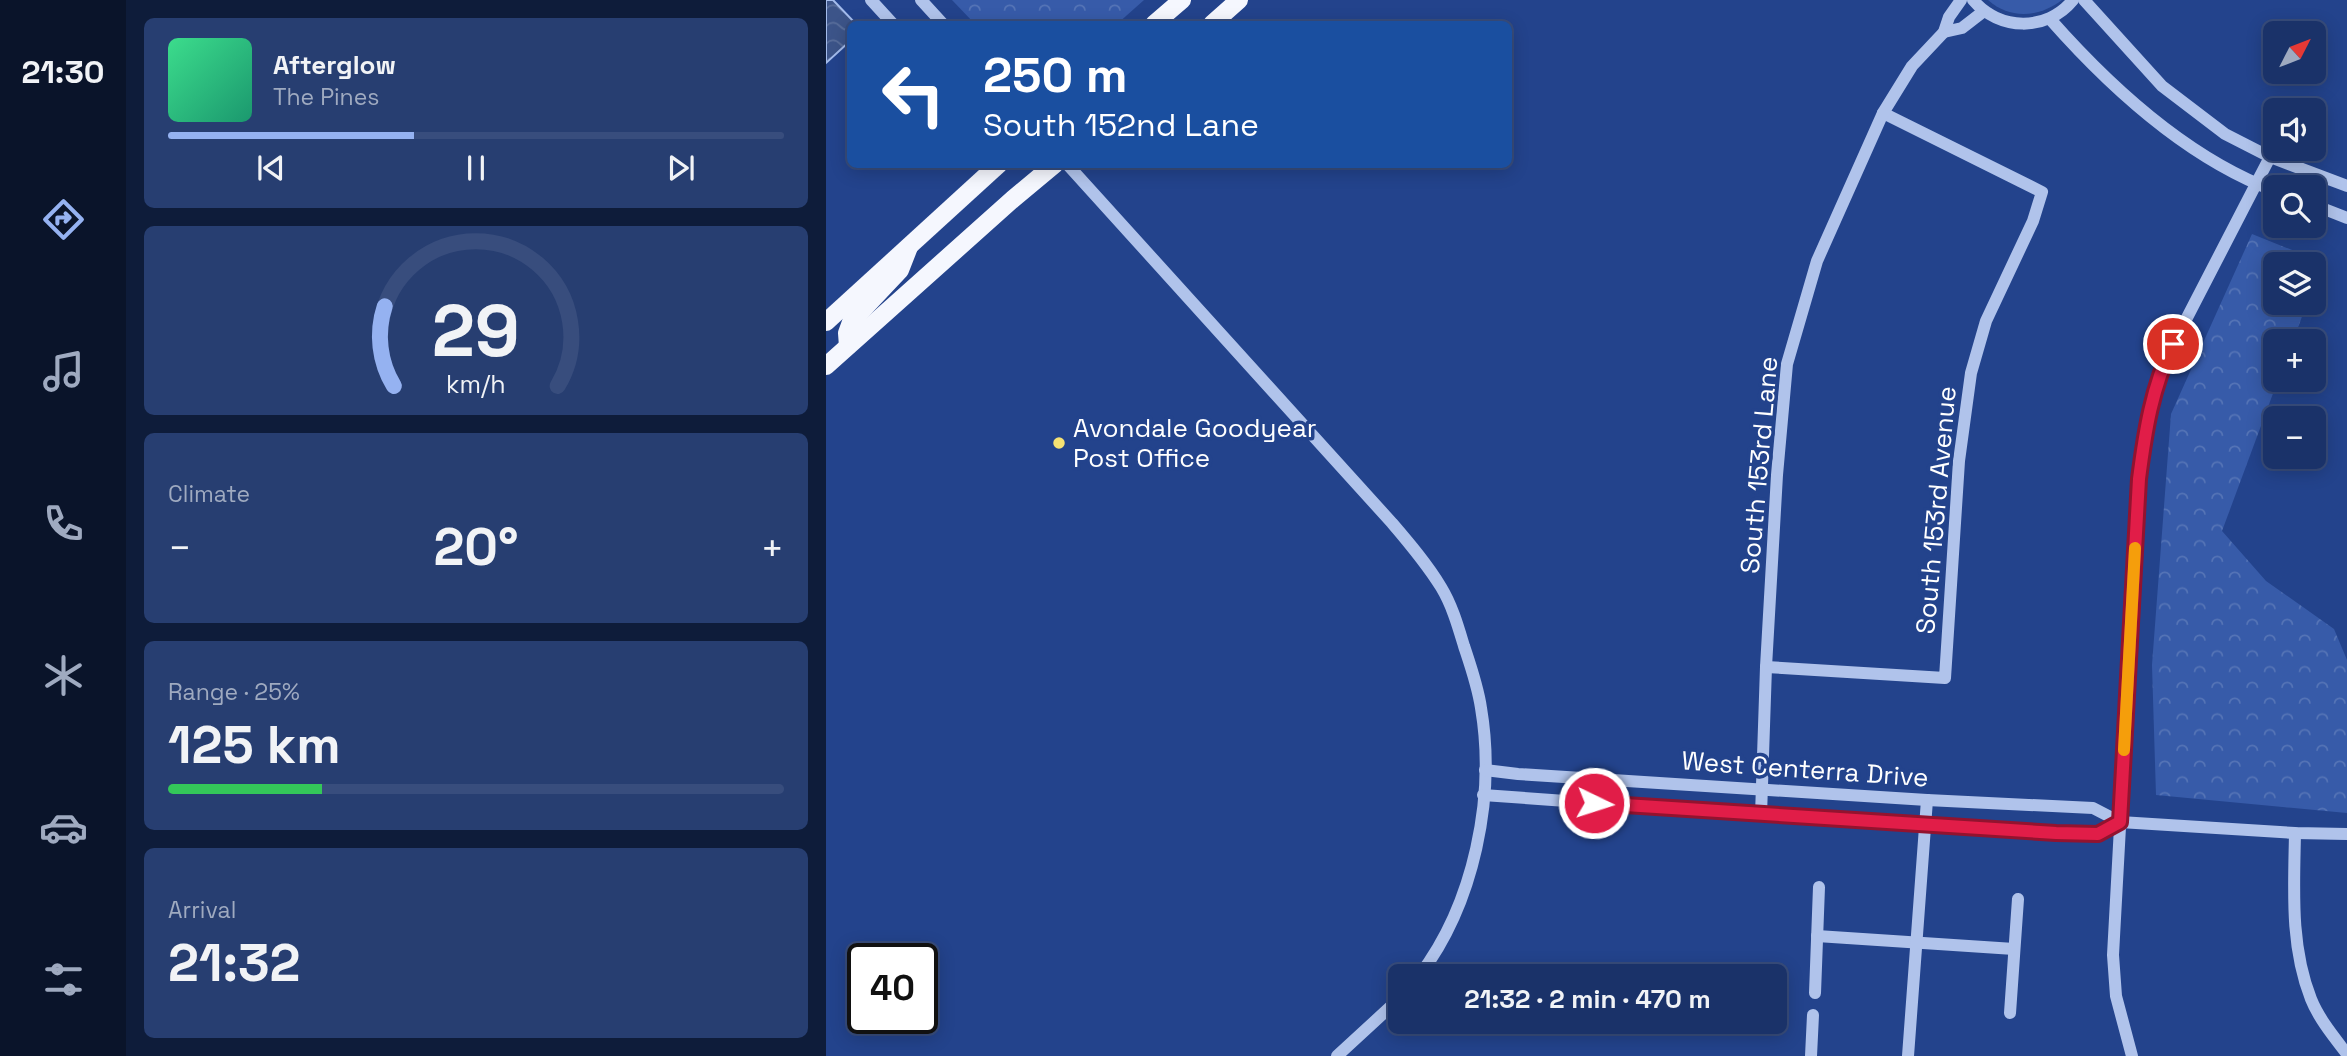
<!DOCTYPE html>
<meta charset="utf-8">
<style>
body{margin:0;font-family:"Space Grotesk",sans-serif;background:#273e71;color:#f1f3f6;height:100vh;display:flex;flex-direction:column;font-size:26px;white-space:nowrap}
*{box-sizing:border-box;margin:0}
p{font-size:23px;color:#9faac0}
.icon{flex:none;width:38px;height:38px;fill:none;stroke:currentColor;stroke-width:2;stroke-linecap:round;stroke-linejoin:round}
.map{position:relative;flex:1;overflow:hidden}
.panel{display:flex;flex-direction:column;gap:18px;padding:18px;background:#0e1c3a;width:700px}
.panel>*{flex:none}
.banner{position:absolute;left:21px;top:21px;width:665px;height:147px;border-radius:10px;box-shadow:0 4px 18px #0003,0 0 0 2px #384d7d;background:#1a4fa0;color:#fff;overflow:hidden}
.needle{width:46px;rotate:48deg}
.fabs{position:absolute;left:1437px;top:21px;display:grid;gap:14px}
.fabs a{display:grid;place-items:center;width:63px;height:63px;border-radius:10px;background:#1a3269;box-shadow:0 4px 18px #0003,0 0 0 2px #384d7d;font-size:35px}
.speed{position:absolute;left:21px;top:943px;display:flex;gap:14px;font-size:35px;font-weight:700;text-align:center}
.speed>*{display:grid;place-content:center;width:91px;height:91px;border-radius:50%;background:#1a3269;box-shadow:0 4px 18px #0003,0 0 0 2px #384d7d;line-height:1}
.speed .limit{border:4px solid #111;border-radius:10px;background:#fff;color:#111}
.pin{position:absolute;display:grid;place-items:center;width:60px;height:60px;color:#fff;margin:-30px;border:4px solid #fff;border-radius:50%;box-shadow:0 2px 7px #0007}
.me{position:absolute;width:77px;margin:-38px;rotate:94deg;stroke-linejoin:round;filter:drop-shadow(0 0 5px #0008)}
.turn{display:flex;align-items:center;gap:24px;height:147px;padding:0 21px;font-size:32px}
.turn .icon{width:91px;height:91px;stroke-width:2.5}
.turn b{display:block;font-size:49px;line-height:60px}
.big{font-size:52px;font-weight:600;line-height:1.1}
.panel .widget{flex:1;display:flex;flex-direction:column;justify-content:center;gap:10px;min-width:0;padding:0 24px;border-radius:10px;background:#273e71}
.panel .dial{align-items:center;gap:0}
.dial svg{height:182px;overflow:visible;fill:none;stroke:#384d7d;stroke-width:7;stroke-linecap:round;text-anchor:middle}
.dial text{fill:#f1f3f6;stroke:none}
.song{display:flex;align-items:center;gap:21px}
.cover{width:84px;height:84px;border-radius:10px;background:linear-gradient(135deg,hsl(150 70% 55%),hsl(160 70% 35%))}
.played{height:7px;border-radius:4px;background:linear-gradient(90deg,#95b2f1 40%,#384d7d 40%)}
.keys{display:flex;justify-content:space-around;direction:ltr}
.heat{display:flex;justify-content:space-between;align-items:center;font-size:38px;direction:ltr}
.charge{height:10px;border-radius:5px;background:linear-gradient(90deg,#34c759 25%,#384d7d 0)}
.trip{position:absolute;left:562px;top:964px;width:399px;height:70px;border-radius:10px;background:#1a3269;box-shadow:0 4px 18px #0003,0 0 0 2px #384d7d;font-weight:600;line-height:70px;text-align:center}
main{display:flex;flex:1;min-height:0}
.dock{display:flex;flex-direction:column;width:126px;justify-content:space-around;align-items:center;background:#0a142a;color:#9faac0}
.dock .icon{width:49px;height:49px}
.dock .on{color:#95b2f1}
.dock b{font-size:32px;color:#f1f3f6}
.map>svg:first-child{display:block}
.park{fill:url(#park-crowns)}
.garden{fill:#375ba9}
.water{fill:url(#water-waves);stroke:#a4bcec;stroke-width:2}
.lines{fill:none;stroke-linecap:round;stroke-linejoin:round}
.minor{stroke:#b0c3eb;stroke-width:12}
.major{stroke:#f5f7fe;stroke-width:18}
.route-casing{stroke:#92132f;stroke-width:18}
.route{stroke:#e11d48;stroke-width:12}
.slow{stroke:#f59e0b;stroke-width:12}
.poi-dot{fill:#f6e273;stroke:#23438c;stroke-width:2.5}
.labels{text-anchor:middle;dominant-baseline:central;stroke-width:7;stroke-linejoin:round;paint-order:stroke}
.poi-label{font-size:26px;fill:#fff;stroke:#23438c;text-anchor:start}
.street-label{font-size:26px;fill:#fff;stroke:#23438c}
</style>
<main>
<nav class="dock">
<b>21:30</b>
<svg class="icon on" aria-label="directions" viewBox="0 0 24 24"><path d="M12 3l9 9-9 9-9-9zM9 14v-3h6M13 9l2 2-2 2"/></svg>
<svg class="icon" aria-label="music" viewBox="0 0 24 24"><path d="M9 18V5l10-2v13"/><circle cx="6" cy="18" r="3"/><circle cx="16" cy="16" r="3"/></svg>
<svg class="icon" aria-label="phone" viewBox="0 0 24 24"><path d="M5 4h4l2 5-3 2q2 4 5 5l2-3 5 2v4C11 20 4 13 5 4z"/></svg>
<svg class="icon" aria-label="climate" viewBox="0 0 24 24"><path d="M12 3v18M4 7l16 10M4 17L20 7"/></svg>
<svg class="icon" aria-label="car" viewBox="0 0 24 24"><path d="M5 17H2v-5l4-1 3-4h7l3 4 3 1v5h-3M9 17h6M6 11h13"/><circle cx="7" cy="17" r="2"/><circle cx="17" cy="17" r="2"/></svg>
<svg class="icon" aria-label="filters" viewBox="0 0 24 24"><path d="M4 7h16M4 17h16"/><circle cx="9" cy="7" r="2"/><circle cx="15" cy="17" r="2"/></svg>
</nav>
<section class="panel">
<div class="widget">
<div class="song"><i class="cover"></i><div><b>Afterglow</b><p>The Pines</p></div></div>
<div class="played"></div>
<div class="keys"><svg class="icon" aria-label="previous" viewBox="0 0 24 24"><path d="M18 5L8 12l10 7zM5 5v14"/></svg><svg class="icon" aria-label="pause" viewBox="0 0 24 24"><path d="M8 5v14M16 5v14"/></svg><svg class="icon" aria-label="next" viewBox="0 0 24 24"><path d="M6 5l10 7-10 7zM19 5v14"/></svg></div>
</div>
<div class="widget dial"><svg viewBox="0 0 100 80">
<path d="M14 69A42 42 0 1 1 86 69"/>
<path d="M14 69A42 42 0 0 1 10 34" stroke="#95b2f1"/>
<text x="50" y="56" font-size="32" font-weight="700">29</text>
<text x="50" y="72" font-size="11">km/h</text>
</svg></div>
<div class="widget"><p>Climate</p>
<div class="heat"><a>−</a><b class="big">20°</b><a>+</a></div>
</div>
<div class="widget"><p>Range · 25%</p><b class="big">125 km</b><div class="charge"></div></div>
<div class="widget"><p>Arrival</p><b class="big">21:32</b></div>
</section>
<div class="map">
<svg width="1521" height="1056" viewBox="0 0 1521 1056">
<defs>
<pattern id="park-crowns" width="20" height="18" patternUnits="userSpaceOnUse" patternTransform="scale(1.75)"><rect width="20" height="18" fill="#375ba9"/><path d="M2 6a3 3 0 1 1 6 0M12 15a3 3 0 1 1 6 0" fill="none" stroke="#5574b6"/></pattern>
<pattern id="water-waves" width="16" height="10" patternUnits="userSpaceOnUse" patternTransform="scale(1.75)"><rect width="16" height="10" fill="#3c5489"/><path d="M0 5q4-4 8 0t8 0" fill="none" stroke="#596e9b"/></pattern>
</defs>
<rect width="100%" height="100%" fill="#23438c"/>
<!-- park -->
<g class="park">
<path d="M126,0h192l-27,24h-142z"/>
<path d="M1426,234l70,28 -8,23v-21h-39v39h32l-14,38h-18v39h3l-56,151 44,50 68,48 13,31v153l-191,-18 -4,-130 19,-251z"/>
</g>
<!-- garden -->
<path class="garden" d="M1162,0h74c-22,17 -52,20 -74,0z"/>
<!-- water -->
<path class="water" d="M0,0h7l23,24h-6v17l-24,22z"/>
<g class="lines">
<!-- minor -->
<g class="minor">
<path d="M45,0l22,24"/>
<path d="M95,0l22,24"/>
<path d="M1147,0c26,31 74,32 100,0"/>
<path d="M1258,0l78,86 63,48 45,23 77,29"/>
<path d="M1224,19c60,68 139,140 225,172"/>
<path d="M1118,32l18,-4 22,-17"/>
<path d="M241,164l325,359c18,21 35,41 49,64 11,18 17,39 23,59 7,21 14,41 17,62 15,89 -7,196 -62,268"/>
<path d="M1488,205l33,13"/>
<path d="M940,667l179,11 14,-217 12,-88 15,-52 47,-100 9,-29 -159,-79"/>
<path d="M659,770l33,4 409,26 166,8 27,14 175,11 52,1"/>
<path d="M657,795l278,20 295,18 42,1 22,-12"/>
<path d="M935,815l5,-148 11,-192 10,-111 30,-103 66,-148 29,-47 32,-34 5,-15 12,-17"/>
<path d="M1469,833c-1,56 -5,113 16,166 8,20 23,38 36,55"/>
<path d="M991,936l197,13"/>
<path d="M989,993l4,-106"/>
<path d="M1184,1013l8,-114"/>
<path d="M511,1056l63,-58"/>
<path d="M985,1056l2,-41"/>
<path d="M1082,1056l19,-256"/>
<path d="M1306,1056l-16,-60 -3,-41 26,-476 8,-57 14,-54 109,-211"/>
</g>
<!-- major -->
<g class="major">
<path d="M328,24l28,-24"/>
<path d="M386,24l27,-24"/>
<path d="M0,322l173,-158"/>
<path d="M22,346l-1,-13 4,-11 49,-52 9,-23"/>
<path d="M0,366l187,-167 42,-35"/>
</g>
</g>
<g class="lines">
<!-- route casing -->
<g class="route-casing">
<path id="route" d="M768,803l462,30 42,1 22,-12 19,-343c6,-47 13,-92 34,-135"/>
</g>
<!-- route -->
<use href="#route" class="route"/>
<!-- slow -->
<path class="slow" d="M1298,750l11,-202"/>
</g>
<!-- markers -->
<circle class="poi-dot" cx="233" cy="443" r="7"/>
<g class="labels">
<!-- poi labels -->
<g class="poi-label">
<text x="247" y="428">Avondale Goodyear<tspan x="247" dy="30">Post Office</tspan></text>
</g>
<!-- street labels -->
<g class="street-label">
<text transform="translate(933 465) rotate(-85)">South 153rd Lane</text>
<text transform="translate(1110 510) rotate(-85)">South 153rd Avenue</text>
<text transform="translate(979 769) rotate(4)">West Centerra Drive</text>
</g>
</g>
</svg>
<div class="fabs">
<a><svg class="needle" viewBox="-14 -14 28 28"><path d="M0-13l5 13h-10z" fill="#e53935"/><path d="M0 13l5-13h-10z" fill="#9faac0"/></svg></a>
<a><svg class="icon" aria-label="sound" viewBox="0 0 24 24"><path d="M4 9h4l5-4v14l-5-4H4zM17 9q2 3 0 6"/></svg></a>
<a><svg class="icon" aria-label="search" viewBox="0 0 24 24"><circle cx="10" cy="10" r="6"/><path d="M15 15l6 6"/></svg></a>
<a><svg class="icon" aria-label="layers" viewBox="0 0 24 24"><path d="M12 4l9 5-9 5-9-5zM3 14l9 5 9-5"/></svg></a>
<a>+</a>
<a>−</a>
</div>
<div class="speed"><div class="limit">40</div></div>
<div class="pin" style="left:1347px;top:344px;background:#d93025"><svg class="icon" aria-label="arrive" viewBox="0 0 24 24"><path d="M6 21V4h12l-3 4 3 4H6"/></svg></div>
<svg class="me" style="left:768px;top:803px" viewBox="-20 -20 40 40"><circle r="17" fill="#e11d48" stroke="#fff" stroke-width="3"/><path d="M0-11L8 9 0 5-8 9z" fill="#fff"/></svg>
<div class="trip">21:32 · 2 min · 470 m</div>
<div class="banner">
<div class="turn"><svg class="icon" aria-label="left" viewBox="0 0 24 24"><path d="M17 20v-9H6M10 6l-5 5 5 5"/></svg><div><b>250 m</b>South 152nd Lane</div></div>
</div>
</div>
</main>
